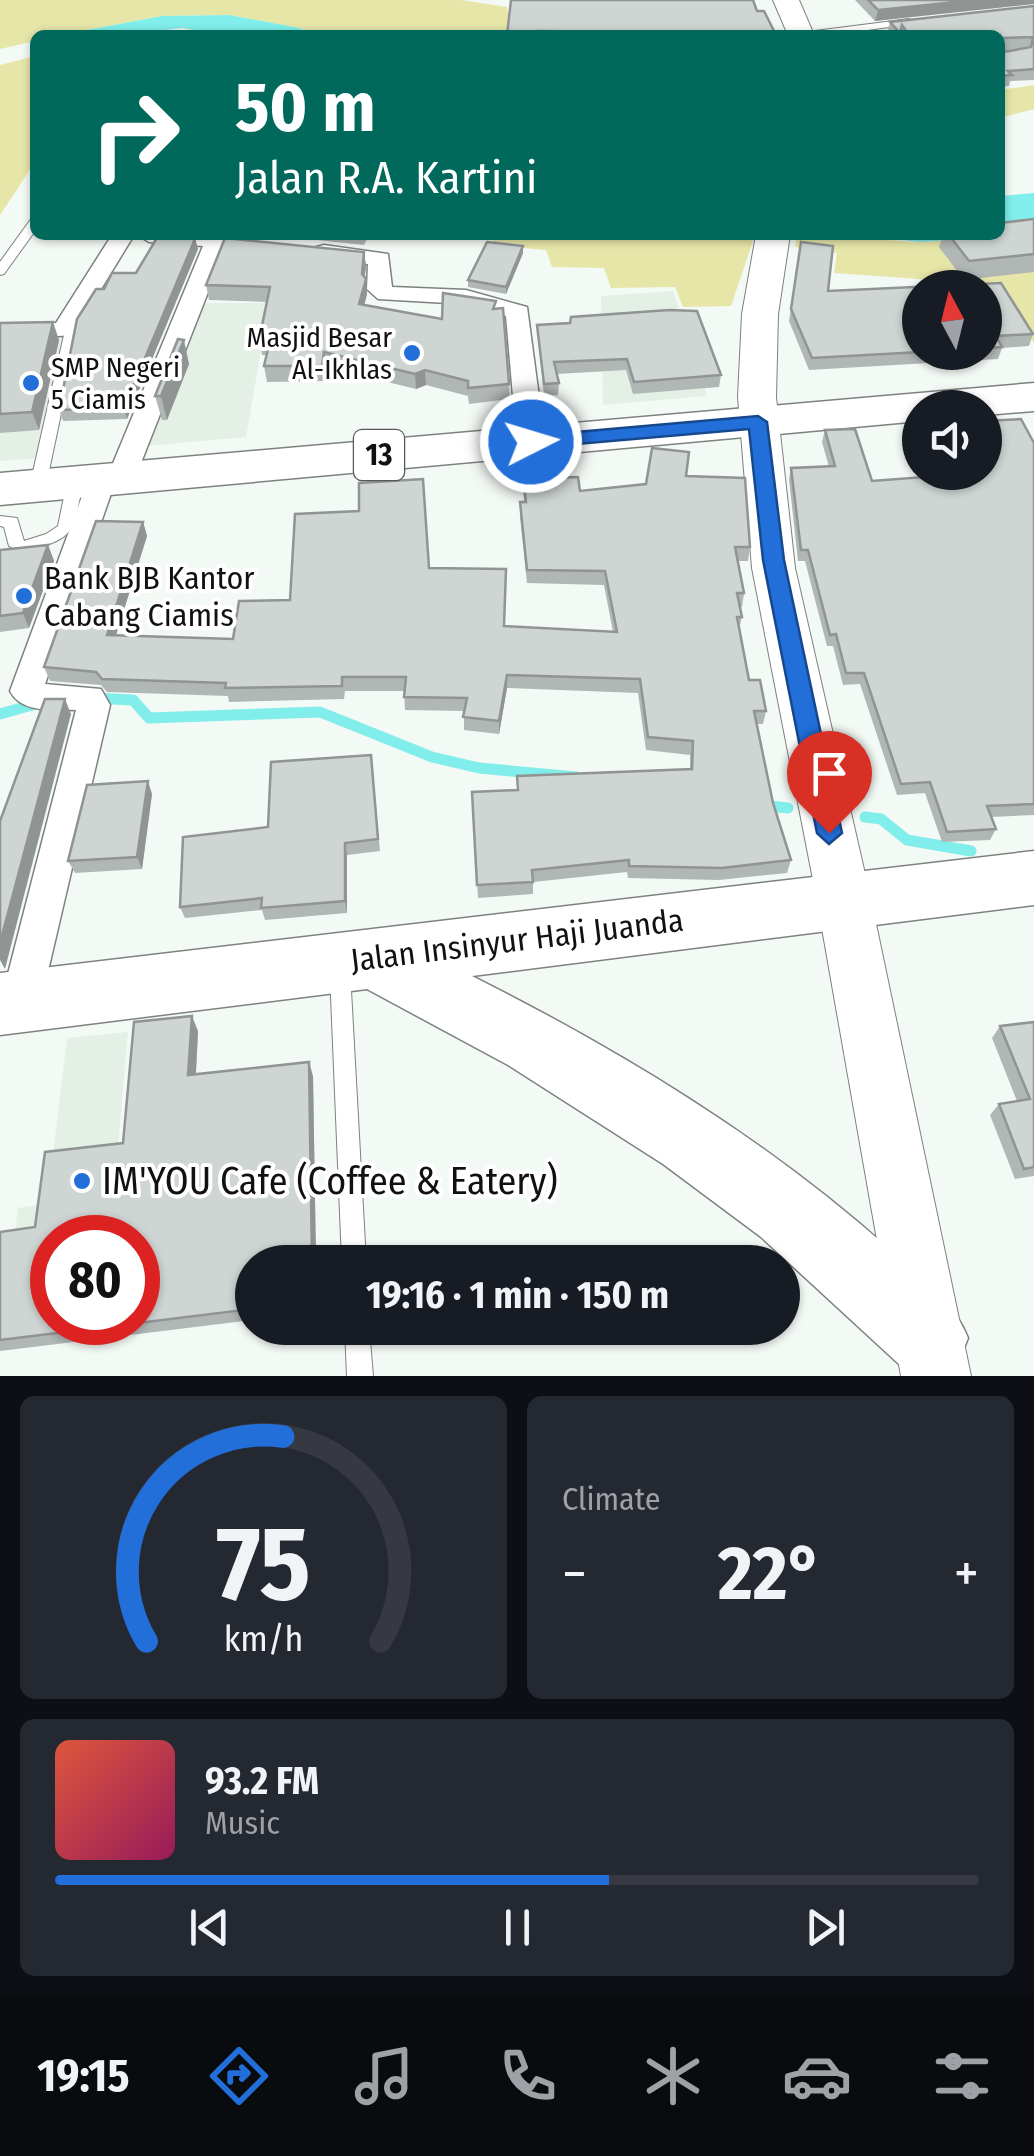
<!DOCTYPE html>
<meta charset="utf-8">
<style>
body{margin:0;font-family:"Fira Sans Condensed",sans-serif;background:#242831;color:#f1f3f6;height:100vh;display:flex;flex-direction:column;font-size:38px;white-space:nowrap}
*{box-sizing:border-box;margin:0}
p{font-size:32px;color:#9ea1a6}
.icon{flex:none;width:55px;height:55px;fill:none;stroke:currentColor;stroke-width:2;stroke-linecap:round;stroke-linejoin:round}
.map{position:relative;height:1376px;overflow:hidden}
.side{display:flex;flex-direction:column;gap:20px;padding:20px;background:#0d0f14;flex:1}
.side>*{flex:none}
.banner{position:absolute;left:30px;top:30px;width:975px;height:210px;border-radius:15px;box-shadow:0 2px 8px #0004;background:#00695c;color:#fff;overflow:hidden}
.needle{width:65px;rotate:353deg}
.buttons{position:absolute;left:902px;top:270px;display:grid;gap:20px}
.buttons a{display:grid;place-items:center;width:100px;height:100px;border-radius:50%;background:#171b24;box-shadow:0 2px 8px #0004;font-size:50px}
.speed{position:absolute;left:30px;top:1215px;display:flex;gap:20px;font-size:50px;font-weight:700;text-align:center}
.speed>*{display:grid;place-content:center;width:130px;height:130px;border-radius:50%;background:#171b24;box-shadow:0 2px 8px #0004;line-height:1}
.speed .limit{border:15px solid #d22;background:#fff;color:#111}
.pin{position:absolute;display:grid;place-items:center;width:85px;height:85px;color:#fff;margin:-102px -42px;border-radius:50% 50% 50% 0;rotate:-45deg;box-shadow:0 0 10px #0007}
.pin .icon{rotate:45deg}
.me{position:absolute;width:110px;margin:-55px;rotate:85deg;stroke-linejoin:round;filter:drop-shadow(0 0 8px #0008)}
.turn{display:flex;align-items:center;gap:35px;height:210px;padding:0 40px;font-size:45px}
.turn .icon{width:130px;height:130px;stroke-width:2.5}
.turn b{display:block;font-size:70px;line-height:85px}
.big{font-size:75px;font-weight:700;line-height:1.1}
.side .card{flex:1;display:flex;flex-direction:column;justify-content:center;gap:15px;min-width:0;padding:0 35px;border-radius:15px;background:#242831}
.side .dial{align-items:center;gap:0}
.dial svg{height:260px;overflow:visible;fill:none;stroke:#363941;stroke-width:7;stroke-linecap:round;text-anchor:middle}
.dial text{fill:#f1f3f6;stroke:none}
.song{display:flex;align-items:center;gap:30px}
.cover{width:120px;height:120px;border-radius:15px;background:linear-gradient(135deg,hsl(10 70% 55%),hsl(330 70% 35%))}
.played{height:10px;border-radius:5px;background:linear-gradient(90deg,#226fda 60%,#363941 60%)}
.keys{display:flex;justify-content:space-around;direction:ltr}
.heat{display:flex;justify-content:space-between;align-items:center;font-size:55px;direction:ltr}
.side .tiles{flex:1;display:grid;gap:20px;grid-template-columns:1fr 1fr}
.card:last-child{grid-column:span 2}
.trip{position:absolute;left:235px;top:1245px;width:565px;height:100px;border-radius:50px;background:#171b24;box-shadow:0 2px 8px #0004;font-weight:700;line-height:100px;text-align:center}
.menu{display:flex;height:160px;justify-content:space-around;align-items:center;background:#090b0e;color:#9ea1a6}
.menu .icon{width:70px;height:70px}
.menu .selected{color:#226fda}
.menu b{font-size:45px;color:#f1f3f6}
.map>svg:first-child{display:block}
.built{fill:#e4f0e6}
.green{fill:#e7e6a9}
.water{fill:#82eeeb}
.lines{fill:none;stroke-linecap:round;stroke-linejoin:round}
.stream{stroke:#82eeeb;stroke-width:11}
.lane-casing{stroke:#7d827e;stroke-width:2}
.street-casing{stroke:#7d827e;stroke-width:3}
.secondary-casing{stroke:#7d827e;stroke-width:2}
.highway-casing{stroke:#7d827e;stroke-width:3}
.lane{fill:#fff;fill-rule:evenodd}
.street{fill:#fff;fill-rule:evenodd}
.secondary{fill:#fff;fill-rule:evenodd}
.highway{fill:#fff;fill-rule:evenodd}
.wall{fill:#b1b7b5;fill-rule:evenodd}
.shaded-wall{fill:#909594}
.building{fill:#ced5d3;stroke:#909594;stroke-width:2.5;fill-rule:evenodd}
.route{fill:#226fda;stroke:#16488e;stroke-width:2.5}
.poi-dot{fill:#226fda;stroke:#fff;stroke-width:4}
.labels{text-anchor:middle;dominant-baseline:central;stroke-width:8;stroke-linejoin:round;paint-order:stroke}
.far-poi-label{font-size:28px;fill:#101110;stroke:#fff;text-anchor:end}
.shield{fill:#fff;stroke:#585858;stroke-width:2.5}
.shield-label{font-size:30px;font-weight:bold;fill:#101110}
.poi-label{font-size:32px;fill:#101110;stroke:#fff;text-anchor:start}
.street-label{font-size:32px;fill:#101110;stroke:#fff}
.near-poi-label{font-size:38px;fill:#101110;stroke:#fff;text-anchor:start}
</style>
<div class="map">
<svg width="1034" height="1376" viewBox="0 0 1034 1376">
<rect width="100%" height="100%" fill="#f3f9f4"/>
<!-- built -->
<g class="built">
<path d="M673,291l34,105 -104,9 -2,-109z"/>
<path d="M194,303h75l-23,134 -111,10z"/>
<path d="M71,333l-28,125 -43,3v-124z"/>
<path d="M128,1032l-11,126 -65,80v84h86l52,-76 -5,82 -185,23 18,-143 29,-4 20,-166z"/>
</g>
<!-- green -->
<g class="green">
<path d="M0,0h461l46,7 4,28h-199l-12,-7 -71,-13 -67,1 -102,19h-25v6l-35,8z"/>
<path d="M35,56v106l-35,53v-150z"/>
<path d="M1034,85v24l-34,9v-28z"/>
<path d="M493,235h262l-24,71 -48,1 -8,-20 -64,1 -7,-20 -52,-1 -6,-17 -53,-5z"/>
<path d="M797,235l123,7 114,-7v108l-44,-59 -156,-11 3,-20 -42,-6z"/>
</g>
<!-- water -->
<g class="water">
<path d="M229,15l71,13 12,7h-89l-41,-7 -57,7h-65l102,-19z"/>
<path d="M1034,193v42l-114,7 -65,-7h145v-39z"/>
</g>
<g class="lines">
<!-- stream -->
<g class="stream">
<path d="M93,698l40,2 16,18 171,-6 112,45 47,11 97,9"/>
<path d="M0,714l39,-11"/>
<path d="M761,805l27,3"/>
<path d="M865,817l16,2 26,21 64,11"/>
</g>
<!-- lane casing -->
<g class="lane-casing">
<g id="lane">
<path d="M909,19l5,3 -2,2 -82,11h-28l5,-3z"/>
<path d="M35,218v13l-31,43 -4,1v-13l31,-43z"/>
<path d="M64,326l14,7 -32,152 -8,5 -8,-5 34,-150 -7,-5z"/>
<path d="M75,477l8,5c-11,54 -7,56 -62,70l-12,-6 -5,-19 -4,-1v-10l17,2 7,23 22,-7 12,-8 9,-44z"/>
<path d="M340,963l7,2 3,7 16,290h-24l-12,-290 3,-7z"/>
<path d="M345,1328h24l4,48h-26z"/>
</g>
</g>
<!-- street casing -->
<g class="street-casing">
<g id="street">
<path d="M112,235h22l-61,100 -73,5v-14l56,-3z"/>
<path d="M138,235h87l8,6 -8,8 -90,229 -4,7h-17l-69,199 56,5 9,16 -69,296 -6,13 -14,5 -14,-5 -6,-13 75,-291c-23,-1 -54,4 -66,-19l78,-211 4,-7h17l94,-227 -54,-4z"/>
<path d="M324,245l64,9 4,33 74,3 61,17 18,135 -4,6h-20l-4,-6 -11,-126 -41,-12 -87,-5 -11,-10 1,-25 -52,-7v-10z"/>
</g>
</g>
<!-- secondary casing -->
<g class="secondary-casing">
<g id="secondary">
<path d="M773,0h26l15,35h-26z"/>
<path d="M756,235h34l-12,79 -2,83 19,171 76,332 100,476h-70l-84,-476 -65,-332 -14,-171 4,-83z"/>
</g>
</g>
<!-- highway casing -->
<g class="highway-casing">
<g id="highway">
<path d="M1034,383v28l-49,4v-7h-65v13l-920,84v-32z"/>
<path d="M1034,851v54l-562,71c149,75 291,161 416,272 32,29 64,50 80,90l-11,28 -24,10 -32,-10 -140,-129 -98,-73 -155,-99 -141,-76 -367,46v-62z"/>
</g>
</g>
<!-- lane -->
<use href="#lane" class="lane"/>
<!-- street -->
<use href="#street" class="street"/>
<!-- secondary -->
<use href="#secondary" class="secondary"/>
<!-- highway -->
<use href="#highway" class="highway"/>
</g>
<!-- wall -->
<g class="wall">
<path d="M511,0l246,11 19,24h-269z"/>
<path d="M855,0h179l-159,21z"/>
<path d="M1034,6v74l-24,1 -1,5 -9,1v-52h-111l-2,-2 3,-11z"/>
<path d="M1034,219v53l-70,8 -25,-33 4,-12h57z"/>
<path d="M269,235h100l-5,10z"/>
<path d="M195,239l3,10 -71,170 -64,2 -4,-11 45,-121 32,-16z"/>
<path d="M801,242l32,4 -5,45 173,-8 32,51 -4,12 -27,2 -4,11 -189,11 -20,-49zM920,288h65v64h-65z"/>
<path d="M523,246v7l-17,41 -38,-7v-7z"/>
<path d="M364,252l2,14 -1,11 2,17 -3,11 78,14 54,-11 13,76 1,15 -41,5 -1,-8 -42,-11 -10,4 -90,-22 -2,14 -57,1 -3,-16 3,-11h-5l-3,-15 8,-38 -58,-2 -3,-15z"/>
<path d="M0,323l59,17 -20,90 -39,3z"/>
<path d="M570,323l151,52 -2,12 -86,7 -7,-24 -69,4 2,9 -1,12 -14,1 -7,-71z"/>
<path d="M189,364l-22,56h-5l-7,-24z"/>
<path d="M825,430l47,51 83,-6 -2,-3h32l49,-29v372l-43,2 5,12 -6,11 -48,2 -17,-49 -28,2 -37,-111 -17,1 -10,-39h-6l-22,-85h-7l-9,-82 2,-11 38,-1 -7,-25z"/>
<path d="M686,476l64,71 -2,14h-10l6,32 -2,14h-2l2,10 -3,12 10,51 17,31 -3,13h-6l16,79 18,57 -4,13 -68,7 -91,-2 -1,-6 -94,10v12l-55,4 -6,-106 45,-2v-14l173,-7v-14l-44,-5 -8,-57 -131,-5 -8,46 -35,-4v-19l-59,-1 -1,-19h-59l-1,8 -115,3 -1,-6 -121,-4 -6,-7 -51,-4 -6,-14 99,-145 4,14 -31,99 117,4 57,-39 139,-32 76,58 108,6 -9,-47 -77,-2 -7,-67v-14h4l-1,-23 57,12 66,-7z"/>
<path d="M48,545l6,16 -25,67 -29,4v-82z"/>
<path d="M371,755l9,96 -33,4v58l-82,7 -3,-10 -77,8 -5,-11 88,-80z"/>
<path d="M152,794l-10,75 -67,4 -7,-12z"/>
<path d="M1034,1022v154l-19,3 -25,-64 9,-11 18,-3 -25,-63 8,-12z"/>
<path d="M198,1031l-2,43 117,2 3,186h-64v58l-252,31v-119l35,-5 88,-84z"/>
</g>
<!-- shaded-wall -->
<g class="shaded-wall">
<path d="M976,0h58v4l-159,17 3,-11z"/>
<path d="M195,239l3,10 -71,170 -3,-11z"/>
<path d="M523,246v7l-17,41v-7z"/>
<path d="M364,252l2,14 -3,22 3,-9 1,15 -6,25 -2,-15z"/>
<path d="M53,322l6,18 -20,90 -7,-18z"/>
<path d="M184,340l5,24 -22,56 -6,-24z"/>
<path d="M324,352l2,15 -2,14 -2,-15z"/>
<path d="M425,370l1,15 -10,4 -1,-15z"/>
<path d="M143,522l4,14 -35,112 -5,-13z"/>
<path d="M48,545l6,16 -25,67 -6,-15z"/>
<path d="M507,675v13l-8,46v-13z"/>
<path d="M65,699l6,15 -66,255 -5,-9v-17z"/>
<path d="M148,781l4,13 -10,75 -5,-12z"/>
<path d="M345,843l2,12v58l-2,-12z"/>
<path d="M192,1016l6,15 -3,58 -7,-14z"/>
<path d="M309,1062l4,14 3,186h-4z"/>
</g>
<!-- building -->
<g class="building">
<path d="M511,0h242l4,11h7l12,24h-144l1,-3 -95,-1v4h-31z"/>
<path d="M868,0h108l-98,10z"/>
<path d="M1034,6v63l-26,2 4,4 -12,1v-28l4,4 27,-5 2,-10 -31,1 -2,8v-11h-91l-7,-10 -2,8 -10,-11z"/>
<path d="M1034,219v35l-65,7 -20,-26h51v-12z"/>
<path d="M158,236l37,3 -71,169 -65,2 18,-91 19,-30h8l8,-16h24z"/>
<path d="M225,238l139,14 -2,22 4,5 -7,25 83,15 1,-26 53,8 -3,8 10,-1 6,76 -41,4v-7l-43,-11 -10,4 -91,-22 -2,14h-58l6,-26h-11l11,-53 -64,-2z"/>
<path d="M487,242l36,4 -17,41 -38,-7z"/>
<path d="M801,242l32,4 -5,45 173,-8 32,51 -37,2 6,11 -17,1v-60h-65v64l-108,6 -21,-49z"/>
<path d="M669,310l28,1 24,64 -87,7 -7,-23 -73,3 5,21 -15,1 -7,-59 33,-2 1,-6z"/>
<path d="M53,322l-21,90 -32,2v-91z"/>
<path d="M178,339l6,1 -23,56h-6z"/>
<path d="M1021,419l13,24v361l-47,2 9,23 -49,3 -17,-50 -29,2 -37,-111h-18l-10,-39 -6,1 -22,-85h-7l-10,-82 44,-2 -10,-36 30,-1 17,52 92,-7 -1,-2h22v-51z"/>
<path d="M652,448l37,4 -3,24 59,2 5,69h-15l9,46h-7l5,24h-5l12,63h11l6,31h-12l19,92 18,57 -69,8 -93,-2v-6l-97,10 1,12 -56,3 -5,-93 46,-2 -1,-14 175,-7 1,-28 -45,-4 -8,-58 -133,-4 -8,46 -36,-4 4,-19 -63,-1 2,-20h-64v9l-117,2 1,-5 -124,-4 -6,-7 -52,-5 52,-146 47,1 -36,113 126,4 6,-38 51,-1 5,-86 64,-3v-28l64,-4 6,89 77,1 -2,57 113,6 -12,-61 -78,-1 -7,-68h6l-3,-23 55,-2 2,14 66,-7z"/>
<path d="M48,545l-25,68 -23,3v-66z"/>
<path d="M45,699h20l-65,244v-122z"/>
<path d="M371,755l7,84 -33,4v58l-84,7 1,-10 -82,9 3,-70 85,-10 3,-65z"/>
<path d="M148,781l-11,76 -69,4 19,-76z"/>
<path d="M192,1016l-4,59 121,-13 3,200h-60v47l-252,31v-108l35,-5 10,-75 78,-9 11,-121zM52,1238h86v84h-86z"/>
<path d="M1034,1022v145l-10,2 -25,-65 31,-5 -30,-73z"/>
</g>
<!-- route -->
<path class="route" d="M758,416l9,6 17,138 58,273 -13,11 -12,-11 -54,-273 -14,-131 -218,19 -10,-6 10,-6z"/>
<!-- markers -->
<g class="poi-dot">
<circle cx="412" cy="353" r="10"/>
<circle cx="31" cy="383" r="10"/>
<circle cx="24" cy="596" r="10"/>
<circle cx="82" cy="1181" r="10"/>
</g>
<g class="labels">
<!-- far-poi labels -->
<g class="far-poi-label">
<text x="392" y="337">Masjid Besar<tspan x="392" dy="32">Al-Ikhlas</tspan></text>
<text x="51" y="367" text-anchor="start">SMP Negeri<tspan x="51" dy="32">5 Ciamis</tspan></text>
</g>
<!-- shield labels -->
<rect class="shield" x="354" y="430" width="50" height="50" rx="8"/>
<g class="shield-label">
<text x="379" y="455">13</text>
</g>
<!-- poi labels -->
<g class="poi-label">
<text x="44" y="578">Bank BJB Kantor<tspan x="44" dy="37">Cabang Ciamis</tspan></text>
</g>
<!-- street labels -->
<g class="street-label">
<text transform="translate(517 940) rotate(-7)">Jalan Insinyur Haji Juanda</text>
</g>
<!-- near-poi labels -->
<g class="near-poi-label">
<text x="102" y="1181">IM'YOU Cafe (Coffee &amp; Eatery)</text>
</g>
</g>
</svg>
<div class="buttons">
<a><svg class="needle" viewBox="-14 -14 28 28"><path d="M0-13l5 13h-10z" fill="#e53935"/><path d="M0 13l5-13h-10z" fill="#9ea1a6"/></svg></a>
<a><svg class="icon" aria-label="sound" viewBox="0 0 24 24"><path d="M4 9h4l5-4v14l-5-4H4zM17 9q2 3 0 6"/></svg></a>
</div>
<div class="speed"><div class="limit">80</div></div>
<div class="pin" style="left:829px;top:833px;background:#d93025"><svg class="icon" aria-label="arrive" viewBox="0 0 24 24"><path d="M6 21V4h12l-3 4 3 4H6"/></svg></div>
<svg class="me" style="left:531px;top:442px" viewBox="-20 -20 40 40"><circle r="17" fill="#226fda" stroke="#fff" stroke-width="3"/><path d="M0-11L8 9 0 5-8 9z" fill="#fff"/></svg>
<div class="trip">19:16 · 1 min · 150 m</div>
<div class="banner">
<div class="turn"><svg class="icon" aria-label="right" viewBox="0 0 24 24"><path d="M7 20v-9h11M14 6l5 5-5 5"/></svg><div><b>50 m</b>Jalan R.A. Kartini</div></div>
</div>
</div>
<section class="side">
<div class="tiles">
<div class="card dial"><svg viewBox="0 0 100 80">
<path d="M14 69A42 42 0 1 1 86 69"/>
<path d="M14 69A42 42 0 0 1 56 6" stroke="#226fda"/>
<text x="50" y="56" font-size="32" font-weight="700">75</text>
<text x="50" y="72" font-size="11">km/h</text>
</svg></div>
<div class="card"><p>Climate</p>
<div class="heat"><a>−</a><b class="big">22°</b><a>+</a></div>
</div>
<div class="card">
<div class="song"><i class="cover"></i><div><b>93.2 FM</b><p>Music</p></div></div>
<div class="played"></div>
<div class="keys"><svg class="icon" aria-label="previous" viewBox="0 0 24 24"><path d="M18 5L8 12l10 7zM5 5v14"/></svg><svg class="icon" aria-label="pause" viewBox="0 0 24 24"><path d="M8 5v14M16 5v14"/></svg><svg class="icon" aria-label="next" viewBox="0 0 24 24"><path d="M6 5l10 7-10 7zM19 5v14"/></svg></div>
</div>
</div>
</section>
<nav class="menu">
<b>19:15</b>
<svg class="icon selected" aria-label="directions" viewBox="0 0 24 24"><path d="M12 3l9 9-9 9-9-9zM9 14v-3h6M13 9l2 2-2 2"/></svg>
<svg class="icon" aria-label="music" viewBox="0 0 24 24"><path d="M9 18V5l10-2v13"/><circle cx="6" cy="18" r="3"/><circle cx="16" cy="16" r="3"/></svg>
<svg class="icon" aria-label="phone" viewBox="0 0 24 24"><path d="M5 4h4l2 5-3 2q2 4 5 5l2-3 5 2v4C11 20 4 13 5 4z"/></svg>
<svg class="icon" aria-label="climate" viewBox="0 0 24 24"><path d="M12 3v18M4 7l16 10M4 17L20 7"/></svg>
<svg class="icon" aria-label="car" viewBox="0 0 24 24"><path d="M5 17H2v-5l4-1 3-4h7l3 4 3 1v5h-3M9 17h6M6 11h13"/><circle cx="7" cy="17" r="2"/><circle cx="17" cy="17" r="2"/></svg>
<svg class="icon" aria-label="filters" viewBox="0 0 24 24"><path d="M4 7h16M4 17h16"/><circle cx="9" cy="7" r="2"/><circle cx="15" cy="17" r="2"/></svg>
</nav>
